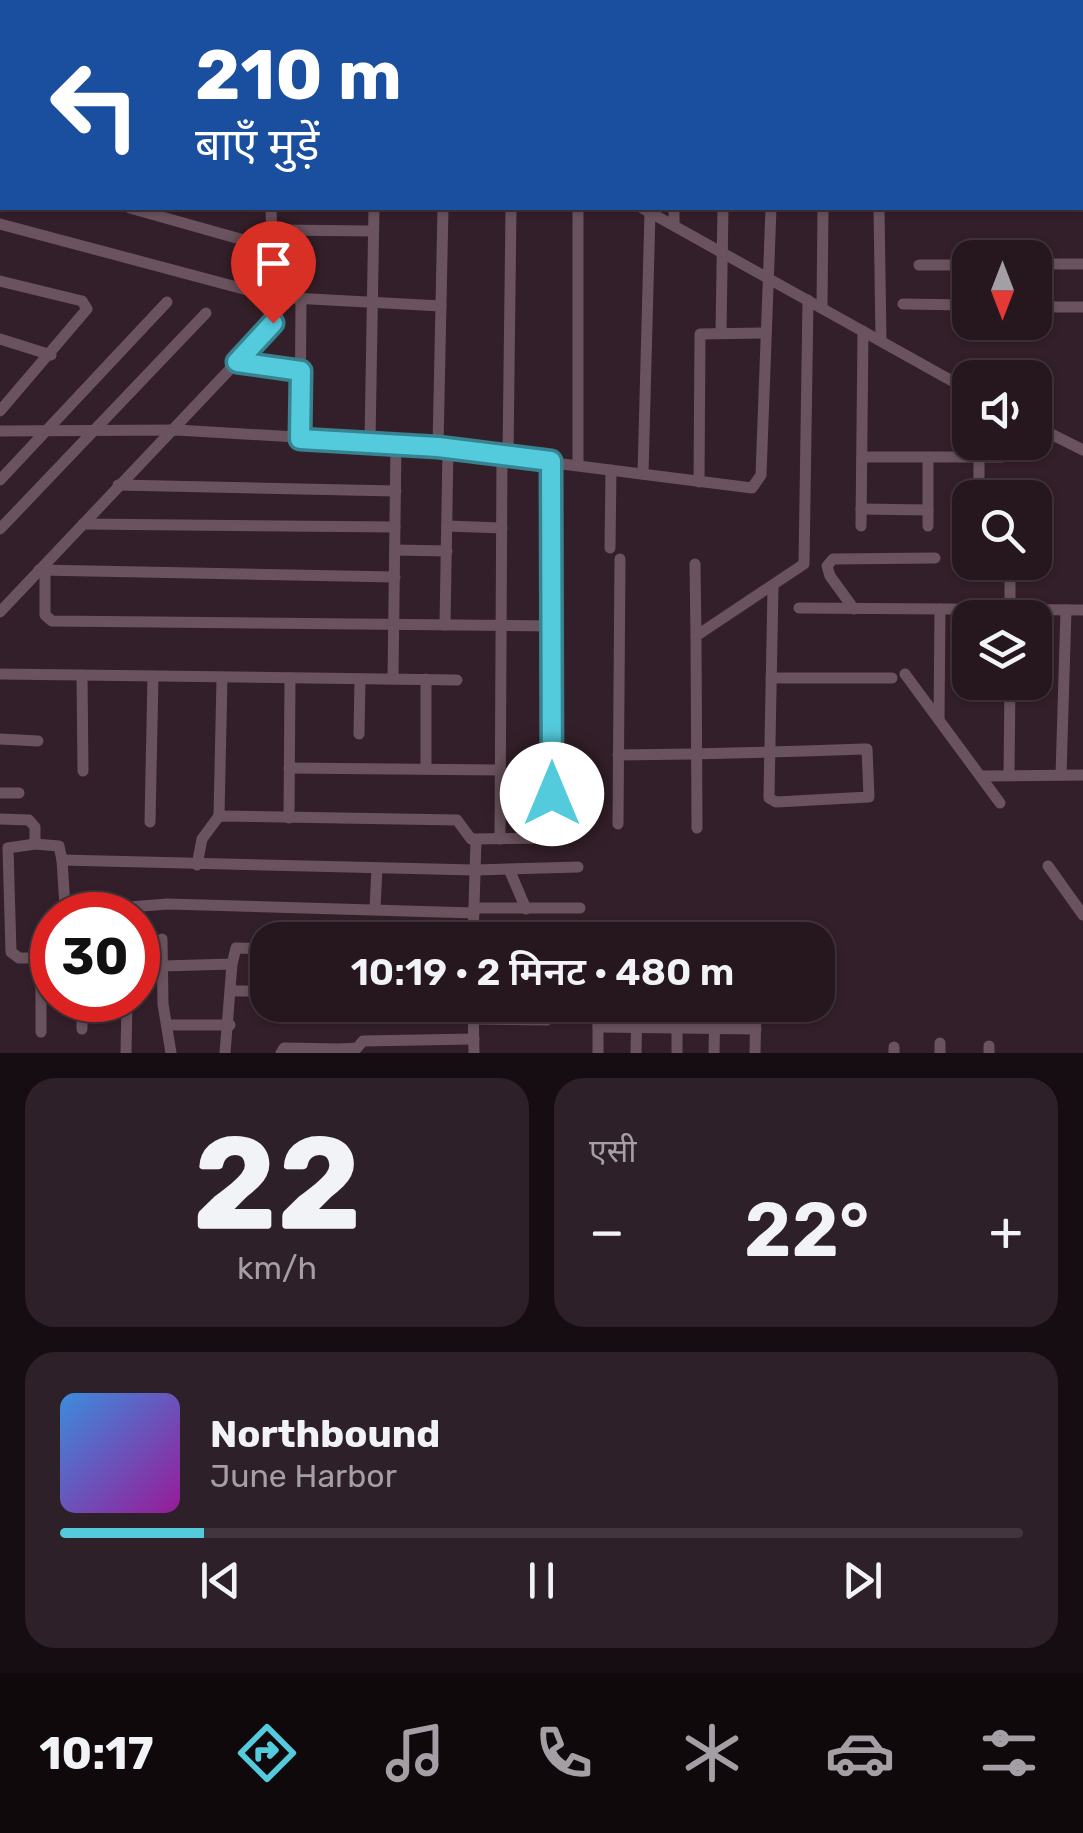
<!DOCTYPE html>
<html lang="hi">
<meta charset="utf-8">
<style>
body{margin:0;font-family:Rubik,"Noto Sans Devanagari",sans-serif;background:#2e2028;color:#f1f3f6;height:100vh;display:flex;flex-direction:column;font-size:38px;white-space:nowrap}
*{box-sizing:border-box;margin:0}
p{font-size:32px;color:#a49fa4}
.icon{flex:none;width:55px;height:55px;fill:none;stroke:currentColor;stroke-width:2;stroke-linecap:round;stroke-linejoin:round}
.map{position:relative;height:1053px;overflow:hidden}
.side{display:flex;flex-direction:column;gap:25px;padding:25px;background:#150d11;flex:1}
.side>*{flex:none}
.banner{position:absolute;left:0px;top:0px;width:1085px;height:210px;box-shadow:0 2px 8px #0004,0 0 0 2px #42363d;background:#1a4fa0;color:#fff;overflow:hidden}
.needle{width:65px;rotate:180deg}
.controls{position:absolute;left:952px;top:240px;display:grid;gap:20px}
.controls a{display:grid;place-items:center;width:100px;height:100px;border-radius:20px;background:#26171f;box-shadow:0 2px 8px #0004,0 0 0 2px #42363d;font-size:50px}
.speed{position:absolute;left:30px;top:892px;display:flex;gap:20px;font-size:50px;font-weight:700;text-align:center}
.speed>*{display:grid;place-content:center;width:130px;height:130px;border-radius:50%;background:#26171f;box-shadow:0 2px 8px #0004,0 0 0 2px #42363d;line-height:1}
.speed .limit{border:15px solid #d22;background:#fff;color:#111}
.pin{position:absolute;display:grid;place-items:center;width:85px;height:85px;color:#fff;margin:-102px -42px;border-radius:50% 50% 50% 0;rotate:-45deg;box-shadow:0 0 10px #0007}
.pin .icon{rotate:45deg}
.me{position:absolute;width:110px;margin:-55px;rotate:0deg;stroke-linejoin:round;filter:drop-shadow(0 0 8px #0008)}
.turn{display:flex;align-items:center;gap:35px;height:210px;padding:0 30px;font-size:45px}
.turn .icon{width:130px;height:130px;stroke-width:2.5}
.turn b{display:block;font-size:70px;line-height:85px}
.big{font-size:75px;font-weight:600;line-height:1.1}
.side .card{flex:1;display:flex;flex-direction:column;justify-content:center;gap:15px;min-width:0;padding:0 35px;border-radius:30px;background:#2e2028}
.side .dial{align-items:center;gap:0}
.dial b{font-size:130px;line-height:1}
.song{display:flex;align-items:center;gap:30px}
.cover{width:120px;height:120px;border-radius:15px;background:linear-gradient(135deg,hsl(210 70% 55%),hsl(300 70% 35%))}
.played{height:10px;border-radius:5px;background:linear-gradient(90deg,#54cadd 15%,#42363d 15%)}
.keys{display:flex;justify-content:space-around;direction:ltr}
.heat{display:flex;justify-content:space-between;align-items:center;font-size:55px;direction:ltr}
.side .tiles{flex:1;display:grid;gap:25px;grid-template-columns:1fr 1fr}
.card:last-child{grid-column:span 2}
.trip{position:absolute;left:250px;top:922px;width:585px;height:100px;border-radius:30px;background:#26171f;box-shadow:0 2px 8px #0004,0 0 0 2px #42363d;font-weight:600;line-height:100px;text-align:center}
.dock{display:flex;height:160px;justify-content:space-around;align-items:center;background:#0f090c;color:#a49fa4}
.dock .icon{width:70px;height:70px}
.dock .current{color:#54cadd}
.dock b{font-size:45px;color:#f1f3f6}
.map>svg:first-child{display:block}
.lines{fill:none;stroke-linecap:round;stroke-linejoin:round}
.street{stroke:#6a535e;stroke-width:11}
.route-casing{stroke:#378390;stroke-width:25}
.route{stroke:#54cadd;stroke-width:18}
</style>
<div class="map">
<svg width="1083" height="1053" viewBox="0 0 1083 1053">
<rect width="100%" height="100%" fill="#331f29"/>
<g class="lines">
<!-- street -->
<g class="street">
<path d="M180,0l9,2"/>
<path d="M271,0l3,2"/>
<path d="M450,0v2"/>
<path d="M744,0v2"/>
<path d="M338,2v-2"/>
<path d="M394,2l1,-2"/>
<path d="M504,2v-2"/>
<path d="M620,2v-2"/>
<path d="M0,12l2,1"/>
<path d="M1082,33h1"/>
<path d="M1082,70h1"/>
<path d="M0,112h2"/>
<path d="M1082,134h1"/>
<path d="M0,171h2"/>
<path d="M1082,202h1"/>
<path d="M130,208l142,40"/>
<path d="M578,208v257"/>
<path d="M642,208l328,183"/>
<path d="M674,208v17"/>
<path d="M879,208l2,132"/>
<path d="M0,224l274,73 167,9"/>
<path d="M279,230l94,1"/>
<path d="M1035,264h48"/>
<path d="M919,265h51"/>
<path d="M0,281l82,20 5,8 -87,102"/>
<path d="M903,304l67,1"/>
<path d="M822,307l1,-99"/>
<path d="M1035,307h48"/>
<path d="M721,332l2,-124"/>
<path d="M0,339l51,16"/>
<path d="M237,362l64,9"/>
<path d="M1035,426l48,24"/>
<path d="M0,431l177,-1 219,13 356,45 9,-13 10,-267"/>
<path d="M300,439l1,-140"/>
<path d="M370,442l4,-234"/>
<path d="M438,447l5,-239"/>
<path d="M508,455l3,-247"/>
<path d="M862,457h140l9,-2 5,-13"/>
<path d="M928,457v69"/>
<path d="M979,458v40"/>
<path d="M643,474l7,-262"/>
<path d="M0,480l167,-178"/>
<path d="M699,482l1,-148 63,-1"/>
<path d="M118,485l278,6"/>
<path d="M861,509l67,1"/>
<path d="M83,524l312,3"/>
<path d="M447,526l55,2"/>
<path d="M861,526l2,-195"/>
<path d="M0,529l206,-216"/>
<path d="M610,548l1,-78"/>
<path d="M395,550l52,1"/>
<path d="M695,564l1,72"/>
<path d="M39,570l356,7"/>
<path d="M45,570v45l7,6 501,5"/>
<path d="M799,608l284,2"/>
<path d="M854,609l-24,-33 -3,-10 6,-7 102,-1"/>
<path d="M0,612l269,-284 5,-17 -3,-103"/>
<path d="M1010,618v-51"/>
<path d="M445,625l3,-177"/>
<path d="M0,674l457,6"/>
<path d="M905,674l95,129"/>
<path d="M82,675l1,96"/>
<path d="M771,678h121"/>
<path d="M393,679l3,-236"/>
<path d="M426,679v90"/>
<path d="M939,720l1,-111"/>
<path d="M359,734l1,-55"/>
<path d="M0,739l38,2"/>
<path d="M618,755c82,-1 164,-3 245,-6h4l2,48 -93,5 -7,-4v-3c1,-69 3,-138 4,-207"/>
<path d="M289,768l211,2"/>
<path d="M1009,775l1,-93"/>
<path d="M1061,775l5,-165"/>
<path d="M982,776l101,-1"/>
<path d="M0,793h19"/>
<path d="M219,816l3,-138"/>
<path d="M289,818l1,-140"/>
<path d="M0,819l29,1 6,7v17l24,2 3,14"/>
<path d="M150,822l3,-146"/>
<path d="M618,824l2,-265"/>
<path d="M697,828l-1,-192 108,-72 4,-264"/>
<path d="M500,839l2,-385"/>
<path d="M35,844l-27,4 3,104 8,6h33"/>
<path d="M197,865l5,-26 17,-23 238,4 14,19 77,-1 4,-10 -1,-367"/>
<path d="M1048,866l35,49"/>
<path d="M509,869l17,40"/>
<path d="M375,908l2,-40"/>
<path d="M474,908h106"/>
<path d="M474,913l-306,-9 -92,7 -11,-4 -3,-47 413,10 103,-3"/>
<path d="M162,939l1,65 8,49"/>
<path d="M473,940l3,-100"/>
<path d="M41,959v73"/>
<path d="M163,966l69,-2 4,-16 32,1"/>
<path d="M231,991h37"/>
<path d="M473,1005l1,48"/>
<path d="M677,1005v48"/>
<path d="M473,1019l74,1"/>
<path d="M169,1025h61"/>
<path d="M598,1027l158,2"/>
<path d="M82,1029v-29"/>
<path d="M126,1053l1,-53"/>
<path d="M225,1053l7,-89"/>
<path d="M281,1053l3,-5 57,1"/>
<path d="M341,1053v-4l16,-1 6,-7 111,-2"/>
<path d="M598,1053v-48"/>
<path d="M636,1053l1,-48"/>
<path d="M714,1053l1,-48"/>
<path d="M755,1053l1,-48"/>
<path d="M894,1053v-6"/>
<path d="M940,1053v-10"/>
<path d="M989,1053v-7"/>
</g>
</g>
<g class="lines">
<!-- route casing -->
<g class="route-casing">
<path id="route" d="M273,323l-36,39 64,9 -1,68 138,8 113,14 1,333"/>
</g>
<!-- route -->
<use href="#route" class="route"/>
</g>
</svg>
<div class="controls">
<a><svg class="needle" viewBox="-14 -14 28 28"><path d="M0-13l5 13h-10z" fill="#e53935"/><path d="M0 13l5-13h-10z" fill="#a49fa4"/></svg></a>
<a><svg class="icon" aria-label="sound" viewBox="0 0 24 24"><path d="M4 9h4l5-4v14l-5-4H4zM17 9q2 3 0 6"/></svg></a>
<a><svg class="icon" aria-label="search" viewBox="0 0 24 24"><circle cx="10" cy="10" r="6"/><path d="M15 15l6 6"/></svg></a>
<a><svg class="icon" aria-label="layers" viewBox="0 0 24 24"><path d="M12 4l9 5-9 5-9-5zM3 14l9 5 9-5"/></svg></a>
</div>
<div class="speed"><div class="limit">30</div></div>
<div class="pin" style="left:273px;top:323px;background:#d93025"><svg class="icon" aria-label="arrive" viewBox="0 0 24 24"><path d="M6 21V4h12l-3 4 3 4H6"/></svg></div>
<svg class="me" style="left:552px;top:794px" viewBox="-20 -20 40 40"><circle r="19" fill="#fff"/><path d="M0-13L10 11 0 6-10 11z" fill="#54cadd"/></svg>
<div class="trip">10:19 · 2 मिनट · 480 m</div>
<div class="banner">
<div class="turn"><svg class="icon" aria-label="left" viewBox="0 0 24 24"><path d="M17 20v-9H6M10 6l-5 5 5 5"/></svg><div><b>210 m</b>बाएँ मुड़ें</div></div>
</div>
</div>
<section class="side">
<div class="tiles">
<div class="card dial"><b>22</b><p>km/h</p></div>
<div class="card"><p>एसी</p>
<div class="heat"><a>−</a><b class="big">22°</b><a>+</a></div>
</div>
<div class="card">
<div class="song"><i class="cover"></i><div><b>Northbound</b><p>June Harbor</p></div></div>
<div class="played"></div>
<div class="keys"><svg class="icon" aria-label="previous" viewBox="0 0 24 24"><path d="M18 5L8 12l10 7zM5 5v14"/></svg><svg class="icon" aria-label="pause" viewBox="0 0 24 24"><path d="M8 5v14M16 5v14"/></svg><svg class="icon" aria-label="next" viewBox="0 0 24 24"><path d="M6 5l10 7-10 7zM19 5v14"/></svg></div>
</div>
</div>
</section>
<nav class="dock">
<b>10:17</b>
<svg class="icon current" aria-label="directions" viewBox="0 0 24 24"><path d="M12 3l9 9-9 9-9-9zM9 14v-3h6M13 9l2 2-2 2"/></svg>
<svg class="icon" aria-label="music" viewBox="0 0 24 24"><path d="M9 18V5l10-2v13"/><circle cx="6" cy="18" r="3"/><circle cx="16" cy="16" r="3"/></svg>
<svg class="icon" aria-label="phone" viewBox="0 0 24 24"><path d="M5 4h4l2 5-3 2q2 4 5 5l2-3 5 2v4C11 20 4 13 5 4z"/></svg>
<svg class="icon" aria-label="climate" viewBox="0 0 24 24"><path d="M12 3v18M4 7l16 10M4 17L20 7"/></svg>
<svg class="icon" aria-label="car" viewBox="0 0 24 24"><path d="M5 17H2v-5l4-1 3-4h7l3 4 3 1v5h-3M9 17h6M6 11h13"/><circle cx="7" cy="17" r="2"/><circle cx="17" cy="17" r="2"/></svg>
<svg class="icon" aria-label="filters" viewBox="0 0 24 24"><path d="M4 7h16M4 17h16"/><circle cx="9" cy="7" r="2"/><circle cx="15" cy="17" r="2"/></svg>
</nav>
